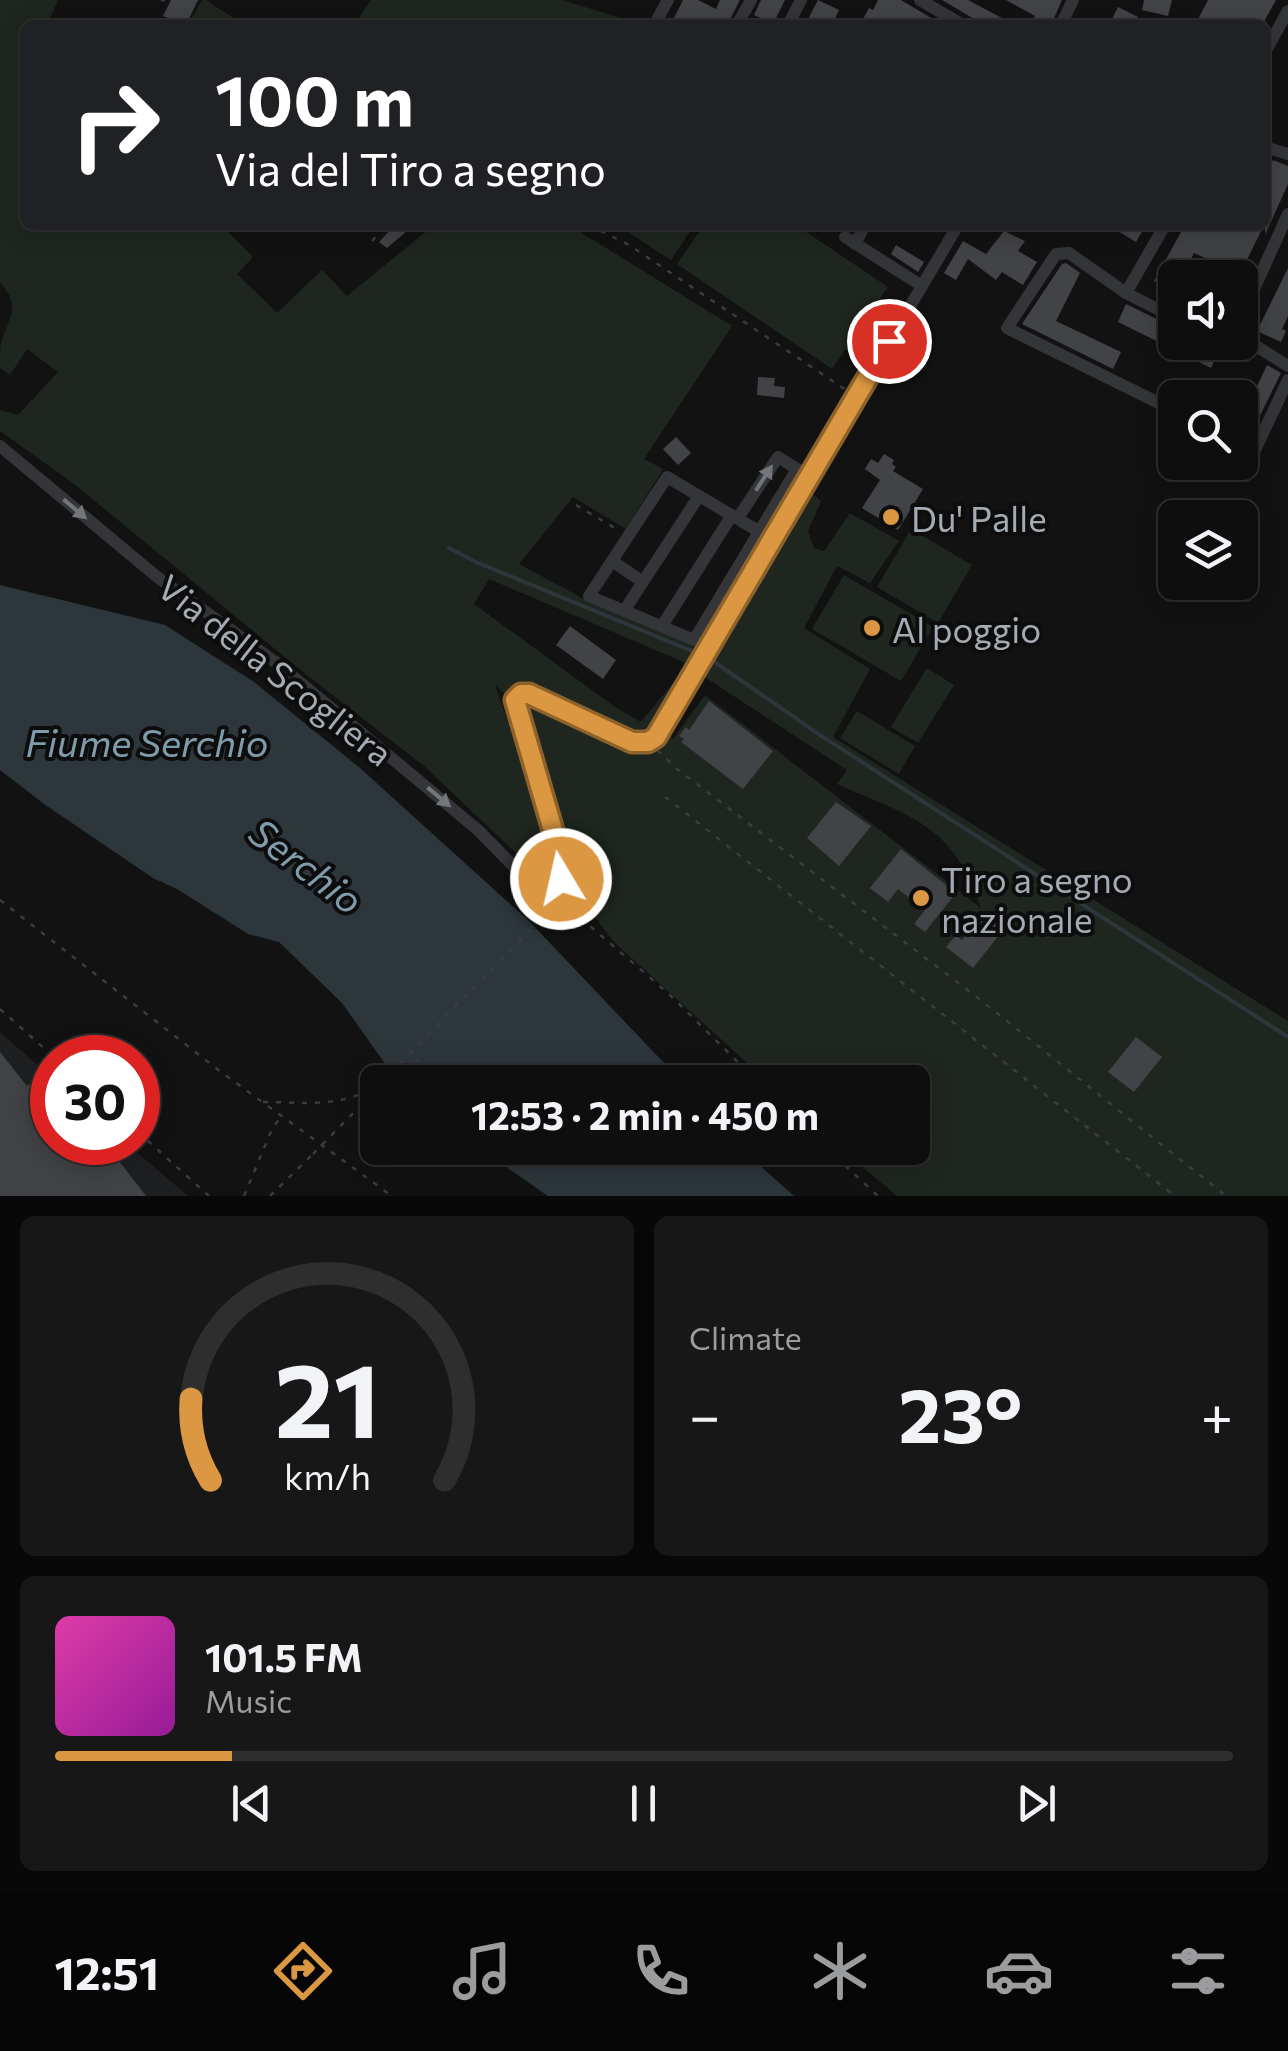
<!DOCTYPE html>
<meta charset="utf-8">
<style>
body{margin:0;font-family:Commissioner,sans-serif;background:#171717;color:#f1f3f6;height:100vh;display:flex;flex-direction:column;font-size:38px;white-space:nowrap}
*{box-sizing:border-box;margin:0}
p{font-size:32px;color:#9b9c9e}
.icon{flex:none;width:55px;height:55px;fill:none;stroke:currentColor;stroke-width:2;stroke-linecap:round;stroke-linejoin:round}
.map{position:relative;height:1196px;overflow:hidden}
.sheet{display:flex;flex-direction:column;gap:20px;padding:20px;background:#080808;flex:1}
.sheet>*{flex:none}
.guide{position:absolute;left:20px;top:20px;width:1250px;height:210px;border-radius:15px;box-shadow:0 5px 25px #0003,0 0 0 2px #2e2e2e;background:#202124;color:#fff;overflow:hidden}
.controls{position:absolute;left:1158px;top:260px;display:grid;gap:20px}
.controls a{display:grid;place-items:center;width:100px;height:100px;border-radius:15px;background:#0e0e0e;box-shadow:0 5px 25px #0003,0 0 0 2px #2e2e2e;font-size:50px}
.speed{position:absolute;left:30px;top:1035px;display:flex;gap:20px;font-size:50px;font-weight:700;text-align:center}
.speed>*{display:grid;place-content:center;width:130px;height:130px;border-radius:50%;background:#0e0e0e;box-shadow:0 5px 25px #0003,0 0 0 2px #2e2e2e;line-height:1}
.speed .limit{border:15px solid #d22;background:#fff;color:#111}
.pin{position:absolute;display:grid;place-items:center;width:85px;height:85px;color:#fff;margin:-42px;border:5px solid #fff;border-radius:50%;box-shadow:0 2px 10px #0007}
.me{position:absolute;width:110px;margin:-55px;rotate:351deg;stroke-linejoin:round;filter:drop-shadow(0 0 8px #0008)}
.turn{display:flex;align-items:center;gap:35px;height:210px;padding:0 30px;font-size:45px}
.turn .icon{width:130px;height:130px;stroke-width:2.5}
.turn b{display:block;font-size:70px;line-height:85px}
.big{font-size:75px;font-weight:700;line-height:1.1}
.sheet .card{flex:1;display:flex;flex-direction:column;justify-content:center;gap:15px;min-width:0;padding:0 35px;border-radius:15px;background:#171717}
.sheet .dial{align-items:center;gap:0}
.dial svg{height:260px;overflow:visible;fill:none;stroke:#2e2e2e;stroke-width:7;stroke-linecap:round;text-anchor:middle}
.dial text{fill:#f1f3f6;stroke:none}
.song{display:flex;align-items:center;gap:30px}
.cover{width:120px;height:120px;border-radius:15px;background:linear-gradient(135deg,hsl(320 70% 55%),hsl(300 70% 35%))}
.played{height:10px;border-radius:5px;background:linear-gradient(90deg,#db9742 15%,#2e2e2e 15%)}
.keys{display:flex;justify-content:space-around;direction:ltr}
.heat{display:flex;justify-content:space-between;align-items:center;font-size:55px;direction:ltr}
.sheet .tiles{flex:1;display:grid;gap:20px;grid-template-columns:1fr 1fr}
.card:last-child{grid-column:span 2}
.trip{position:absolute;left:360px;top:1065px;width:570px;height:100px;border-radius:15px;background:#0e0e0e;box-shadow:0 5px 25px #0003,0 0 0 2px #2e2e2e;font-weight:700;line-height:100px;text-align:center}
.menu{display:flex;height:160px;justify-content:space-around;align-items:center;background:#060606;color:#9b9c9e}
.menu .icon{width:70px;height:70px}
.menu .current{color:#db9742}
.menu b{font-size:45px;color:#f1f3f6}
.map>svg:first-child{display:block}
.built{fill:#1e1f20}
.green{fill:#1f261f}
.water{fill:#2d363b}
.lines{fill:none;stroke-linecap:round;stroke-linejoin:round}
.stream{stroke:#2d363b;stroke-width:4}
.building{fill:#414346}
.path{stroke:#3a3c3f;stroke-width:2.5;stroke-dasharray:5 8;stroke-linecap:butt}
.minor{stroke:#343538;stroke-width:12}
.path-bridge{stroke:#3a3c3f;stroke-width:2.5;stroke-dasharray:5 8;stroke-linecap:butt}
.oneway{fill:#72767b}
.route-casing{stroke:#8e622b;stroke-width:25}
.route{stroke:#db9742;stroke-width:18}
.poi-dot{fill:#db9742;stroke:#0d0d0e;stroke-width:4}
.labels{text-anchor:middle;dominant-baseline:central;stroke-width:8;stroke-linejoin:round;paint-order:stroke}
.poi-label{font-size:35px;fill:#a5abb2;stroke:#0d0d0e;text-anchor:start}
.street-label{font-size:35px;fill:#a5abb2;stroke:#0d0d0e}
.water-label{font-size:38px;font-style:italic;fill:#809baa;stroke:#0d0d0e}
</style>
<div class="map">
<svg width="1288" height="1196" viewBox="0 0 1288 1196">
<rect width="100%" height="100%" fill="#121213"/>
<!-- built -->
<path class="built" d="M0,1032l52,46v64l74,1 62,53h-188z"/>
<!-- green -->
<g class="green">
<path d="M0,0h58l-11,25h-22v200h196l32,32 -16,17 40,39 45,-43 25,26 87,-71h135l163,101 -88,133 19,10 -37,60 -53,-32 -54,67 63,34 115,50 -9,16 -199,-85 -15,25 141,103 26,15 32,-39 6,7 -23,38 17,11 32,-44 276,213c-29,-85 -68,-90 -144,-124l10,-14 -144,-94 106,-185 12,10 -13,30 6,17 10,3 26,-38 49,28 -29,42 -33,-17 -33,62 66,41 -37,68 455,284v175h-391l-57,-48h72v-66h-144l-153,-139 -29,-37 -52,-183 -39,-38 64,179 -10,8h-13l-112,-106 -116,-90 -234,-192 -74,-53v-21l18,5 40,-43 -31,-23 -17,26 -10,-7c0,-8 0,-18 1,-25 7,-26 22,-34 -1,-61z"/>
<path d="M202,0h4l38,25h-56z"/>
<path d="M371,0h191l72,22 -1,3h-279z"/>
<path d="M617,225h77l-23,35z"/>
<path d="M704,225h92l92,62 -56,82 -155,-105z"/>
<path d="M911,529l61,36 -34,58 -61,-36z"/>
<path d="M844,575l89,52 -32,54 -89,-52z"/>
<path d="M927,668l27,17 -36,58 -27,-16z"/>
<path d="M857,711l58,35 -16,28 -59,-36z"/>
</g>
<!-- water -->
<g class="water">
<path d="M0,585l165,40 89,57 106,86 170,154 152,160h-284l-56,-79 -63,-61 -31,-8 -71,-45 -24,-11 -109,-74 -44,-34z"/>
<path d="M479,1148h261l54,48h-246z"/>
</g>
<g class="lines">
<!-- stream -->
<g class="stream">
<path d="M449,548l27,14 216,89"/>
<path d="M710,659l113,78 465,300"/>
</g>
</g>
<!-- building -->
<g class="building">
<path d="M171,0h27l-12,25 -23,-9z"/>
<path d="M683,0h15l18,9 4,-9h20l-13,25h-49l-6,-3z"/>
<path d="M785,0l-12,24 -19,-9 7,-15z"/>
<path d="M818,0l21,10 -7,15h-27z"/>
<path d="M878,0h23l42,25h-32l-9,-5 -3,5h-39l9,-17 4,2z"/>
<path d="M942,0h26l47,25h-31z"/>
<path d="M1006,0h56l-11,25h-21l5,-9z"/>
<path d="M1144,0h28l-4,16 -26,-6z"/>
<path d="M1208,0h68l-14,25h-67z"/>
<path d="M1118,7l20,10 -4,8h-25z"/>
<path d="M1273,160l15,6v18l-23,51v-58z"/>
<path d="M386,225h28l-27,23 -8,-6 12,-13z"/>
<path d="M1108,225h38l-10,17z"/>
<path d="M1185,225h79l-22,45 8,3 -2,5h-34l6,-13 -26,-12 -12,25h-7v13l-21,-10z"/>
<path d="M1004,231l21,10 -7,10 19,11 -14,23 -21,-13 -6,8 -28,-21 -12,21 -12,-7 19,-32 23,13z"/>
<path d="M896,245l28,17 -6,10 -27,-18z"/>
<path d="M1066,263l14,10 -24,48 65,31 -8,17 -91,-45 40,-60z"/>
<path d="M1288,268v48l-6,13 4,2 -5,11 -24,-11z"/>
<path d="M1126,304l49,24v14h39l5,9 -8,17 -93,-46z"/>
<path d="M1267,365l14,8 -31,63 -10,-4v-20l4,2z"/>
<path d="M758,377l17,1 -1,8 11,1 -1,11 -27,-3z"/>
<path d="M1175,377v4l35,17 -35,2 -9,-5z"/>
<path d="M676,437l15,16 -13,12 -15,-16z"/>
<path d="M884,454l10,6 -2,4 4,3 -3,4 30,18 -25,41 -36,-22 18,-28 -15,-11 6,-10 7,4z"/>
<path d="M570,626l46,34 -13,19 -47,-34z"/>
<path d="M709,701l64,50 -30,38 -62,-47 3,-3 -5,-3 7,-9 3,3z"/>
<path d="M836,802l35,24 -32,40 -32,-28z"/>
<path d="M901,849l55,44 -31,39 -11,-8 11,-14 -27,-21 -10,13 -18,-14z"/>
<path d="M982,914l21,16 -30,38 -27,-21 10,-12 6,5z"/>
<path d="M1136,1037l26,20 -28,35 -26,-20z"/>
<path d="M0,1052l27,34 4,-3 16,20 5,-4v43h44l14,19 6,-4 30,39h-146z"/>
</g>
<g class="lines">
<!-- path -->
<g class="path">
<path d="M161,0h4"/>
<path d="M589,225l40,20 217,145"/>
<path d="M372,241l15,-16"/>
<path d="M576,505l42,25"/>
<path d="M657,750l20,19 301,229 248,198"/>
<path d="M665,797l510,399"/>
<path d="M573,884l5,-9 -1,-7"/>
<path d="M0,900l221,172 171,124"/>
<path d="M561,901l108,93 89,88"/>
<path d="M0,1009l55,49"/>
<path d="M382,1082l40,-24"/>
<path d="M263,1102c43,0 76,7 115,-17"/>
<path d="M138,1132l71,64"/>
<path d="M826,1148l52,48"/>
<path d="M244,1196l28,-67 8,-11"/>
<path d="M270,1196l43,-42"/>
</g>
<!-- minor -->
<g class="minor">
<path d="M920,0l43,25"/>
<path d="M654,25l14,-25"/>
<path d="M737,25l14,-25"/>
<path d="M788,25l13,-25"/>
<path d="M1061,25l12,-25"/>
<path d="M1265,52l23,-41"/>
<path d="M1265,147l23,7"/>
<path d="M845,237l77,49"/>
<path d="M855,244l10,-19"/>
<path d="M1126,293l39,-68"/>
<path d="M1175,318l-49,-25 -57,-40 -13,1 -49,74 168,83"/>
<path d="M1240,320l48,-106"/>
<path d="M1240,336l48,30"/>
<path d="M1224,342l5,3 1,-3"/>
<path d="M1240,442l15,8 33,-70"/>
<path d="M0,446l156,130 118,85 97,80 107,89 50,51 22,11 11,-13 3,-11 -49,-168 6,-6h8l103,48h16l8,-5 302,-512"/>
<path d="M738,518l40,-61 19,12"/>
<path d="M760,532l-93,-55 -78,119 105,44 103,-171 12,7"/>
<path d="M612,561l31,21"/>
<path d="M624,611l75,-115"/>
<path d="M662,626l70,-111"/>
</g>
<!-- path-bridge -->
<g class="path-bridge">
<path d="M382,1082l186,-191"/>
<path d="M313,1154l65,-66"/>
</g>
</g>
<!-- one-way arrows -->
<defs><path id="oneway-solid" d="M-6-.8H1V-3.2L6.5 0L1 3.2V.8H-6Z" transform="scale(2.5)"/></defs>
<g class="oneway">
<use href="#oneway-solid" transform="translate(764 478) rotate(-57)"/>
<use href="#oneway-solid" transform="translate(75 509) rotate(40)"/>
<use href="#oneway-solid" transform="translate(439 797) rotate(40)"/>
</g>
<g class="lines">
<!-- route casing -->
<g class="route-casing">
<path id="route" d="M561,879l3,-11 -49,-168 6,-6h8l103,48h16l8,-5 233,-396"/>
</g>
<!-- route -->
<use href="#route" class="route"/>
</g>
<!-- markers -->
<g class="poi-dot">
<circle cx="891" cy="517" r="10"/>
<circle cx="872" cy="628" r="10"/>
<circle cx="921" cy="898" r="10"/>
</g>
<g class="labels">
<!-- poi labels -->
<g class="poi-label">
<text x="911" y="517">Du' Palle</text>
<text x="892" y="628">Al poggio</text>
<text x="941" y="878">Tiro a segno<tspan x="941" dy="40">nazionale</tspan></text>
</g>
<!-- street labels -->
<g class="street-label">
<text transform="translate(276 669) rotate(38)">Via della Scogliera</text>
</g>
<!-- water labels -->
<g class="water-label">
<text x="147" y="741">Fiume Serchio</text>
<text transform="translate(307 865) rotate(37)">Serchio</text>
</g>
</g>
</svg>
<div class="controls">
<a><svg class="icon" aria-label="sound" viewBox="0 0 24 24"><path d="M4 9h4l5-4v14l-5-4H4zM17 9q2 3 0 6"/></svg></a>
<a><svg class="icon" aria-label="search" viewBox="0 0 24 24"><circle cx="10" cy="10" r="6"/><path d="M15 15l6 6"/></svg></a>
<a><svg class="icon" aria-label="layers" viewBox="0 0 24 24"><path d="M12 4l9 5-9 5-9-5zM3 14l9 5 9-5"/></svg></a>
</div>
<div class="speed"><div class="limit">30</div></div>
<div class="pin" style="left:889px;top:341px;background:#d93025"><svg class="icon" aria-label="arrive" viewBox="0 0 24 24"><path d="M6 21V4h12l-3 4 3 4H6"/></svg></div>
<svg class="me" style="left:561px;top:879px" viewBox="-20 -20 40 40"><circle r="17" fill="#db9742" stroke="#fff" stroke-width="3"/><path d="M0-11L8 9 0 5-8 9z" fill="#fff"/></svg>
<div class="trip">12:53 · 2 min · 450 m</div>
<div class="guide">
<div class="turn"><svg class="icon" aria-label="right" viewBox="0 0 24 24"><path d="M7 20v-9h11M14 6l5 5-5 5"/></svg><div><b>100 m</b>Via del Tiro a segno</div></div>
</div>
</div>
<section class="sheet">
<div class="tiles">
<div class="card dial"><svg viewBox="0 0 100 80">
<path d="M14 69A42 42 0 1 1 86 69"/>
<path d="M14 69A42 42 0 0 1 8 44" stroke="#db9742"/>
<text x="50" y="56" font-size="32" font-weight="700">21</text>
<text x="50" y="72" font-size="11">km/h</text>
</svg></div>
<div class="card"><p>Climate</p>
<div class="heat"><a>−</a><b class="big">23°</b><a>+</a></div>
</div>
<div class="card">
<div class="song"><i class="cover"></i><div><b>101.5 FM</b><p>Music</p></div></div>
<div class="played"></div>
<div class="keys"><svg class="icon" aria-label="previous" viewBox="0 0 24 24"><path d="M18 5L8 12l10 7zM5 5v14"/></svg><svg class="icon" aria-label="pause" viewBox="0 0 24 24"><path d="M8 5v14M16 5v14"/></svg><svg class="icon" aria-label="next" viewBox="0 0 24 24"><path d="M6 5l10 7-10 7zM19 5v14"/></svg></div>
</div>
</div>
</section>
<nav class="menu">
<b>12:51</b>
<svg class="icon current" aria-label="directions" viewBox="0 0 24 24"><path d="M12 3l9 9-9 9-9-9zM9 14v-3h6M13 9l2 2-2 2"/></svg>
<svg class="icon" aria-label="music" viewBox="0 0 24 24"><path d="M9 18V5l10-2v13"/><circle cx="6" cy="18" r="3"/><circle cx="16" cy="16" r="3"/></svg>
<svg class="icon" aria-label="phone" viewBox="0 0 24 24"><path d="M5 4h4l2 5-3 2q2 4 5 5l2-3 5 2v4C11 20 4 13 5 4z"/></svg>
<svg class="icon" aria-label="climate" viewBox="0 0 24 24"><path d="M12 3v18M4 7l16 10M4 17L20 7"/></svg>
<svg class="icon" aria-label="car" viewBox="0 0 24 24"><path d="M5 17H2v-5l4-1 3-4h7l3 4 3 1v5h-3M9 17h6M6 11h13"/><circle cx="7" cy="17" r="2"/><circle cx="17" cy="17" r="2"/></svg>
<svg class="icon" aria-label="filters" viewBox="0 0 24 24"><path d="M4 7h16M4 17h16"/><circle cx="9" cy="7" r="2"/><circle cx="15" cy="17" r="2"/></svg>
</nav>
